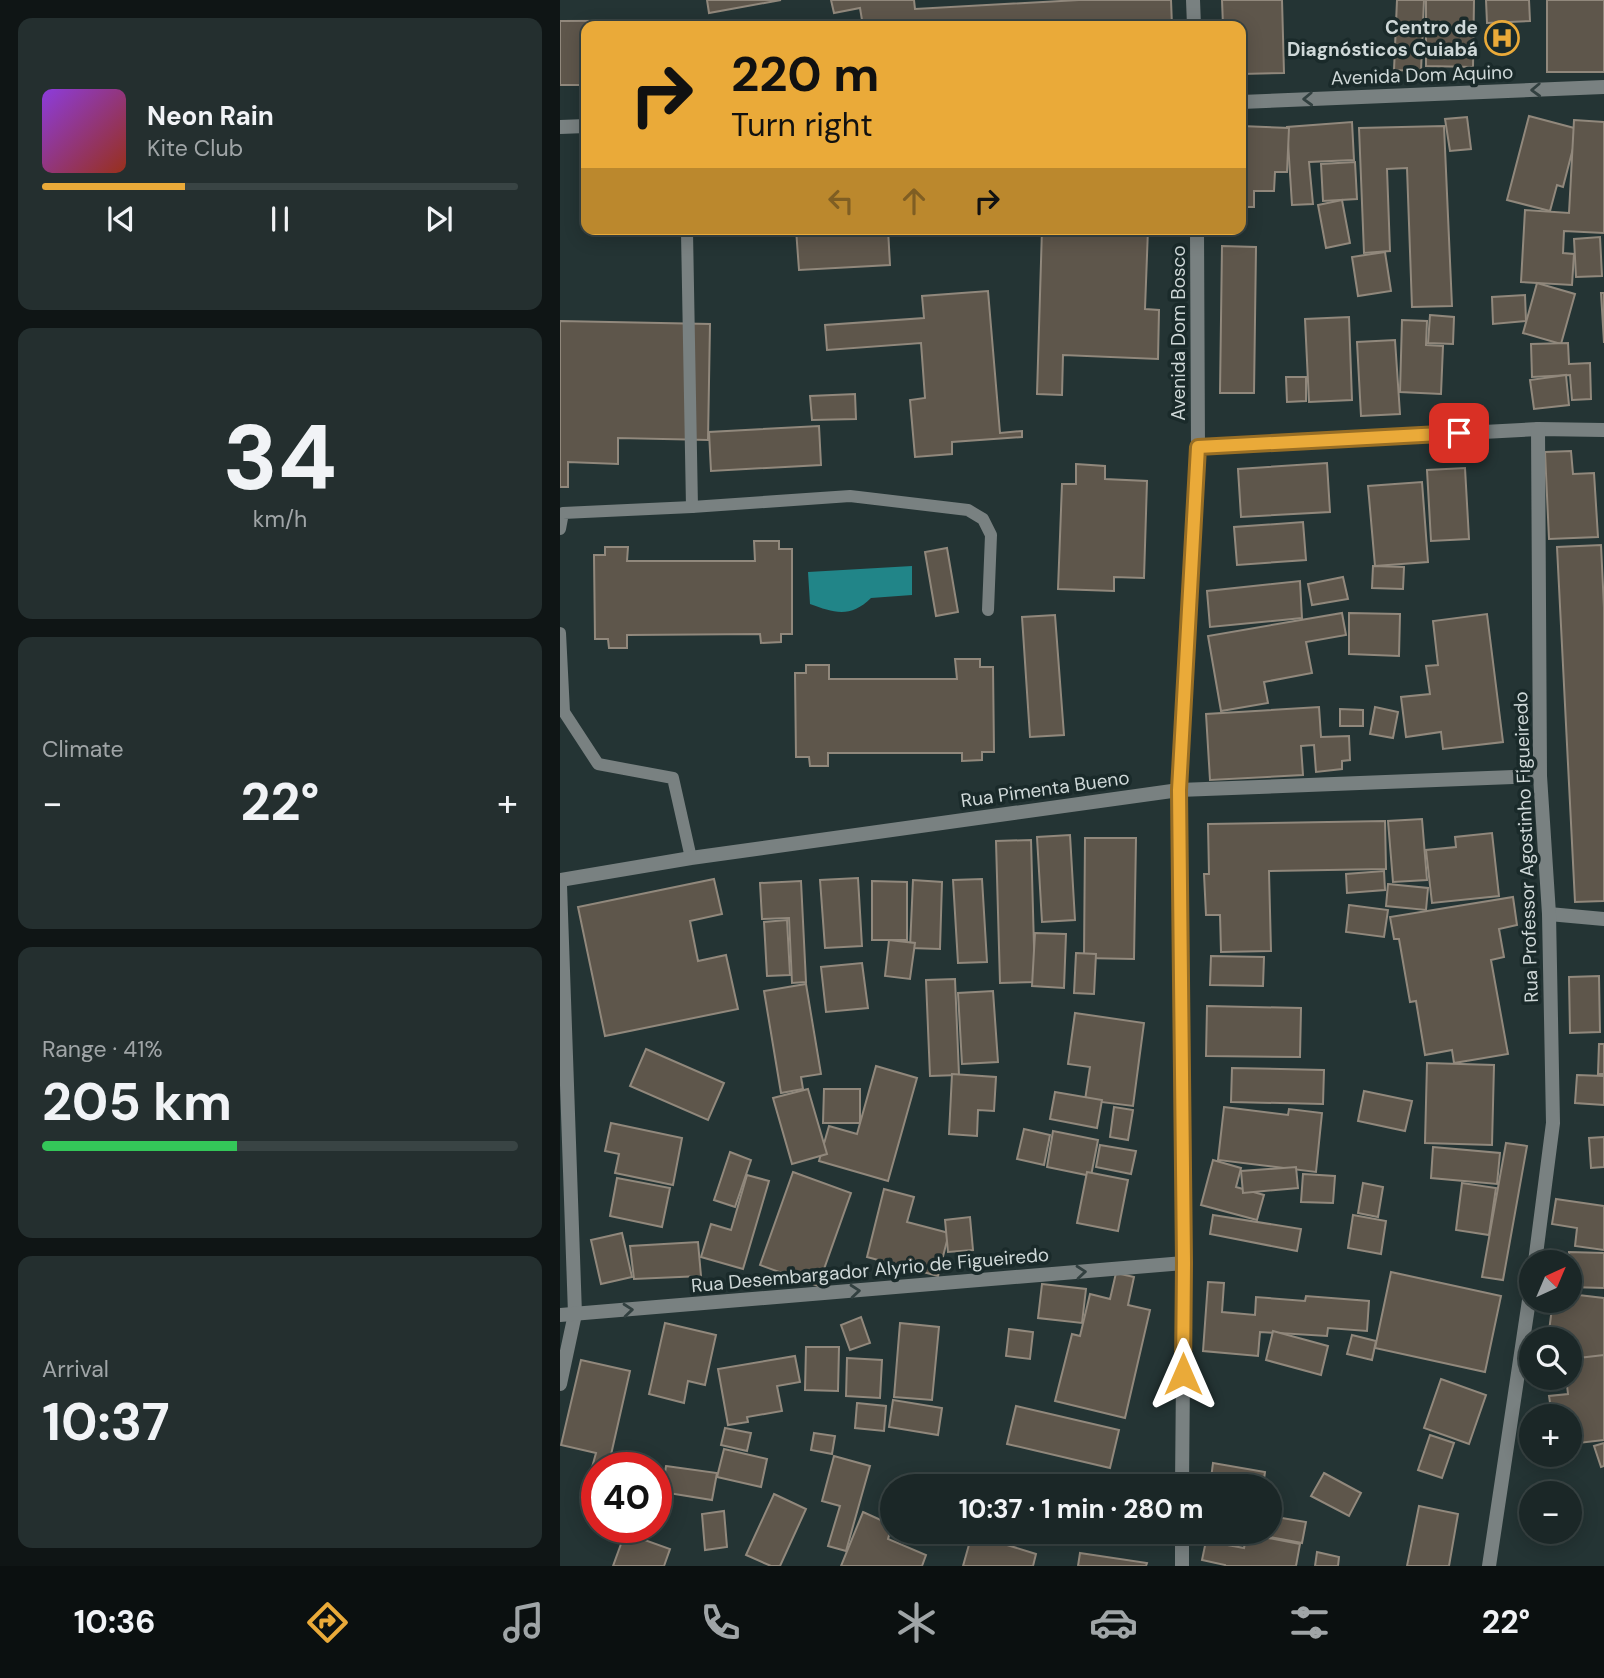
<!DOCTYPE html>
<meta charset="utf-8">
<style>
body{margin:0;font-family:"DM Sans",sans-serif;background:#242f2f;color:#f1f3f6;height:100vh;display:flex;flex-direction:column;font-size:26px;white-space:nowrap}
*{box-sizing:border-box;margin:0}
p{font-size:23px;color:#a0a5a7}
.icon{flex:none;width:38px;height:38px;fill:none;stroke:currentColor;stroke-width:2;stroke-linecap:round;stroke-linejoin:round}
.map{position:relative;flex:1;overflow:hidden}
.panel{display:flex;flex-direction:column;gap:18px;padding:18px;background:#0f1515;width:560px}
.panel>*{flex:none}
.banner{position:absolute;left:21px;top:21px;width:665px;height:214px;border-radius:14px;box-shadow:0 4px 18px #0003,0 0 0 2px #394444;background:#eaaa39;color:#111;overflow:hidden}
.needle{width:46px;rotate:44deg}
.controls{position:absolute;left:959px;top:1250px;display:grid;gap:14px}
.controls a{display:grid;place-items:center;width:63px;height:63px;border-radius:50%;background:#1b2727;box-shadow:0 4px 18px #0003,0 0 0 2px #394444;font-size:35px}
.speed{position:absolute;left:21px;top:1452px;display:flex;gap:14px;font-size:35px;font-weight:700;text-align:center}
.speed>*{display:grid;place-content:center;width:91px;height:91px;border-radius:50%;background:#1b2727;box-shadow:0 4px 18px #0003,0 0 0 2px #394444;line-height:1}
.speed .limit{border:10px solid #d22;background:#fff;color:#111}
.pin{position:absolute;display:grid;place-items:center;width:60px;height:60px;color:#fff;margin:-30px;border-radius:14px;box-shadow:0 4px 10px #0006}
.me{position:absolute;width:77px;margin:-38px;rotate:0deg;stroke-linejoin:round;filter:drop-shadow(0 0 5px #0008)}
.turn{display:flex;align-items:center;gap:24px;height:147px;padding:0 35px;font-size:32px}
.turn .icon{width:91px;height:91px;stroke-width:2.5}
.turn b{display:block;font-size:49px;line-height:60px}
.lanes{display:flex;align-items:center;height:66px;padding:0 35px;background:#0003;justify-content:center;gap:35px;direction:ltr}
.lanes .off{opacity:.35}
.big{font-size:52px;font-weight:700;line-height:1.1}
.panel .card{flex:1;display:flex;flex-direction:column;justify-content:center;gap:10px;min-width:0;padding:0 24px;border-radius:14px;background:#242f2f}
.panel .dial{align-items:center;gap:0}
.dial b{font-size:91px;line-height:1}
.song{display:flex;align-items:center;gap:21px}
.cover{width:84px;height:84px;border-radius:10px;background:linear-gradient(135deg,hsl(270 70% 55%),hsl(10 70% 35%))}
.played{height:7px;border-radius:4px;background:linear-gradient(90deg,#eaaa39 30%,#394444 30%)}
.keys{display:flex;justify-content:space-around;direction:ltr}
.heat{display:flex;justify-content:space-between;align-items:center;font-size:38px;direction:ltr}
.charge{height:10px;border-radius:5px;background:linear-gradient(90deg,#34c759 41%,#394444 0)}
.trip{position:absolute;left:320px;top:1474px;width:402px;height:70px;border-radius:35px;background:#1b2727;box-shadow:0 4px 18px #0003,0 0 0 2px #394444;font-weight:700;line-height:70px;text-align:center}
.menu{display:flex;height:112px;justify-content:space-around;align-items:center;background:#0b1010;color:#a0a5a7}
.menu .icon{width:49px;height:49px}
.menu .on{color:#eaaa39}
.menu b{font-size:32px;color:#f1f3f6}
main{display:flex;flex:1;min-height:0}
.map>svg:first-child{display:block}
.water{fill:#218588}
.building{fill:#5e564b;stroke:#91887c;stroke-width:2}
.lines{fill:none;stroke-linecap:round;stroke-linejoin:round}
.service{stroke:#798181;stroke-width:12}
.minor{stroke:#798181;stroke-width:14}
.tertiary{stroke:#798181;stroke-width:14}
.oneway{stroke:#324040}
.route-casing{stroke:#986e25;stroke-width:18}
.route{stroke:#eaaa39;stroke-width:12}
.labels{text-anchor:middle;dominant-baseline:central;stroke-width:7;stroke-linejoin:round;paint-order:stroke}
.poi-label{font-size:19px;font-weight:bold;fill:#cfd8d8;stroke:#1a2a2a;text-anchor:end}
.street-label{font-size:19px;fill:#cfd8d8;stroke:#1a2a2a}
</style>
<main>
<section class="panel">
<div class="card">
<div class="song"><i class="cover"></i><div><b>Neon Rain</b><p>Kite Club</p></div></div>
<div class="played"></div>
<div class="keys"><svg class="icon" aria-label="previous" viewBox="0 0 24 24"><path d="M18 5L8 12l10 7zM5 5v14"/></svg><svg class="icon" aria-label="pause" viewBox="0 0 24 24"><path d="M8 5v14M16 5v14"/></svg><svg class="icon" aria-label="next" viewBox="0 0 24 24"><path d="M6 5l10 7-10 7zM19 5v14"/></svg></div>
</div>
<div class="card dial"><b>34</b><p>km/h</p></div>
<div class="card"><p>Climate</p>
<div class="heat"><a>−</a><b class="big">22°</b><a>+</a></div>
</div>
<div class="card"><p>Range · 41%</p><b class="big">205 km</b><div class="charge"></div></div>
<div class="card"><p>Arrival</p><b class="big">10:37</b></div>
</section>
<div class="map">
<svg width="1044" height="1566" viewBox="0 0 1044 1566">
<rect width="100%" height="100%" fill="#243434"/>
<!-- water -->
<path class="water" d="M352,566v29l-41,3c-20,20 -37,15 -61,6l-2,-32z"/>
<!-- building -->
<g class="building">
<path d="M147,0h74l-72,13z"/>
<path d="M271,0h83l1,9 164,-9h92l1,26h-309l-3,-18 -26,5z"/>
<path d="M662,0h60l2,73 -43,1v-48h-18z"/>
<path d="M837,0h27l-3,71 -27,-1z"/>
<path d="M866,0h48l-1,67 -47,-1z"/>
<path d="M926,0h43l1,21 -43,2z"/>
<rect x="987" y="0" width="57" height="72"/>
<path d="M295,20l1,6h-270v59h-26v-64z"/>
<path d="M969,116l49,13 -15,58 -6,-2 -7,26 -43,-11z"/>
<path d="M907,117l4,32 -21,2 -5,-32z"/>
<path d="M1014,120l30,2v111l-40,-2 -1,22 11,1 -2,31 -51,-3 4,-72 44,3z"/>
<path d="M792,122l2,38 -45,2 4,42 -21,1 -5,-78z"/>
<path d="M681,126l48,2 -2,44h-12l-1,19h-20v16h-13z"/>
<path d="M884,126l8,180 -40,1 -5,-139 -20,1 3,82 -26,2 -5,-125z"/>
<path d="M795,162l2,37 -34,2 -2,-37z"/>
<path d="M782,200l8,43 -24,5 -8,-43z"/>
<path d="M236,229h92l2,36 -91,5z"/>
<path d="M482,229h106l-3,80 14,1 -1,49 -95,-4 -1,40 -25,-1z"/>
<path d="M1040,237l2,39 -26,1 -2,-38z"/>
<path d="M662,246l34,1 -2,146h-34z"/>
<path d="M825,252l6,39 -33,5 -6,-39z"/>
<path d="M977,283l38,11 -14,50 -38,-11z"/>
<path d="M428,291l12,142 22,-2v6l-70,5v12l-37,3 -5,-57 15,-2 -4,-55 -94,7 -2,-25 99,-7 -2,-22z"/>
<path d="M1041,293h3v50z"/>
<path d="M965,295l1,26 -33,3 -1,-27z"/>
<path d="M870,315l24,2 -1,27 -25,-1z"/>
<path d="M789,317l3,83 -43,2 -4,-83z"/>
<path d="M842,320l25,1 -1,24 17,1 -2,48 -41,-2z"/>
<path d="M0,321l150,3 -2,116 -90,-2v26l-50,-2v25h-8z"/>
<path d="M835,340l5,74 -39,2 -4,-74z"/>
<path d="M1008,343l1,21 21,-1 1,36 -19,1 -2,-25 -38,2 -1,-33z"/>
<path d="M1006,375l3,30 -35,4 -4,-29z"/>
<path d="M726,377h20v24l-19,1z"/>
<path d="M295,394l1,25 -44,1 -2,-24z"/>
<path d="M259,426l2,39 -110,6 -2,-39z"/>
<path d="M1011,451l2,23 21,-1 4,64 -49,2 -4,-87z"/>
<path d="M767,463l3,49 -89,5 -3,-48z"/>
<path d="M516,464l29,2v13l42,2 -3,97 -30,-1v14l-56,-2 4,-105h14z"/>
<path d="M905,468l4,71 -38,2 -4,-71z"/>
<path d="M862,482l6,80 -53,4 -7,-80z"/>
<path d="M743,522l3,38 -69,5 -3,-38z"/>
<path d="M194,541h25v8h13v85h-11v8l-20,1 -1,-9 -133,1v13h-18l-1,-9h-13l-1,-84h11v-8h23l-1,14h128z"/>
<path d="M1041,545l3,63v293l-29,1 -18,-355z"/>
<path d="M387,548l11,64 -22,4 -11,-64z"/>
<path d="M813,566l31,1 -1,22 -31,-1z"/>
<path d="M783,577l5,22 -36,6 -4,-21z"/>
<path d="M740,581l2,37 -92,9 -3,-36z"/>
<path d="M782,613l4,22 -40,7 6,31 -48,9 4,21 -47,8 -13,-75z"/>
<path d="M789,613l51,1 -1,42 -50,-2z"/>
<path d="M927,614l16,128 -60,7 -2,-17 -35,5 -5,-40 29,-3 -4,-28 12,-1 -5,-44z"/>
<path d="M495,615l9,120 -34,2 -8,-120z"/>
<path d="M395,659h25v8h13l1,85h-12v8l-20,1v-8h-134v13h-18l-1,-9h-13l-1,-84h11v-8h23v14h128z"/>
<path d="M759,707l2,30 28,-1 1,24 -8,1v8l-26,3 -2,-27 -13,1 2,29 -93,5 -4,-66z"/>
<path d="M815,707l23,5 -5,26 -23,-4z"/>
<path d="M780,709l23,1v16h-23z"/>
<path d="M862,819l5,61 -34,2 -5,-61z"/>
<path d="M825,821l1,48 -117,2 2,80 -50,1 -1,-37h-14l-2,-41h5l-1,-50z"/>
<path d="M932,833l7,63 -67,7 -6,-53 30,-3 -1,-10z"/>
<path d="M510,835l5,85 -33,2 -5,-85z"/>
<path d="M525,838h51l-2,121 -50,-1z"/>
<path d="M471,840l4,142 -35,1 -4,-142z"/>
<path d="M824,871l1,19 -38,3 -1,-19z"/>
<path d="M298,878l4,68 -37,2 -5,-68z"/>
<path d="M154,879l8,35 -32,7 8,40 28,-6 12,54 -133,27 -27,-129z"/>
<path d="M422,879l5,83 -29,1 -5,-83z"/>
<path d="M353,880l29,2 -2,67 -30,-1z"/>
<path d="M241,881l5,101 -14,1 -3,-65 -27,1 -2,-36z"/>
<path d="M312,881l35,1v58h-35z"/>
<path d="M828,884l40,4 -2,22 -40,-4z"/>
<path d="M953,897l4,28 -18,4 5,28 -13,3 17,94 -54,9 -2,-13 -27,5 -9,-54 -6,1 -11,-63h-5l-4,-22z"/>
<path d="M789,905l39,5 -4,27 -38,-5z"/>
<path d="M227,920l3,55 -23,1 -3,-54z"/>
<path d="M475,933l31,1 -2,54 -32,-2z"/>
<path d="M329,940l26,3 -5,36 -25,-3z"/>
<path d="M516,953l20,1 -2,40 -20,-1z"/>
<path d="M651,956l53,1 -1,29 -53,-1z"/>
<path d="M302,963l6,45 -42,4 -5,-45z"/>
<path d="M1039,976l1,56 -30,1 -1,-56z"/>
<path d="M395,979l4,96 -29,1 -4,-96z"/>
<path d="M246,984l15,90 -20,3 2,12 -22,4 -17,-102z"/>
<path d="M433,991l5,71 -36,2 -4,-71z"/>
<path d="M647,1006l94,2 -1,49 -94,-1z"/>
<path d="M515,1013l69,10 -11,83 -48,-6 5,-33 -22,-3z"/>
<path d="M1039,1044h5v30h-6z"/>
<path d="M86,1049l78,34 -16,37 -78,-34z"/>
<path d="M867,1063l67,2 -2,80 -67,-2z"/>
<path d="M316,1066l41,12 -29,103 -69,-20 10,-35 28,8z"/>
<path d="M672,1068l92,2 -1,34 -92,-2z"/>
<path d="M392,1074l44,3 -2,34 -16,-1 -1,26 -28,-2z"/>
<path d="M1017,1075l27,1v29l-29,-2z"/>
<path d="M248,1089l19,65 -35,10 -19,-66z"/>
<path d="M264,1089h36v34h-37z"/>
<path d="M804,1091l48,10 -7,30 -47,-10z"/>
<path d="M495,1092l47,8 -5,28 -47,-9z"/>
<path d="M554,1107l19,3 -5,30 -18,-3z"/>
<path d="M664,1107l64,8 1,-6 33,4 -6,59 -98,-12z"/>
<path d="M51,1123l71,15 -9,47 -58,-12 4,-19 -14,-3z"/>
<path d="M464,1129l26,6 -6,30 -27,-6z"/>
<path d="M493,1131l45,9 -7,36 -44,-9z"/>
<path d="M1044,1137v30l-13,1 -2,-30z"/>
<path d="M946,1143l21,3 -24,134 -21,-3z"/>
<path d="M540,1145l36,6 -5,23 -35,-7z"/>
<path d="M873,1147l67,6 -3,31 -66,-6z"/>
<path d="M170,1152l21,8 -16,47 -21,-7z"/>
<path d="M653,1160l28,8 -5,19 28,8 -7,25 -56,-15z"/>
<path d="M736,1167l2,21 -55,5 -2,-22z"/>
<path d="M233,1172l58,21 -33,93 -58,-21z"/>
<path d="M527,1172l41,8 -10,51 -41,-8z"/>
<path d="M743,1174l32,2 -2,27 -32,-1z"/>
<path d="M187,1175l22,6 -26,88 -42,-12 10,-33 20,6z"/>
<path d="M57,1178l53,10 -8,39 -52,-11z"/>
<path d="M803,1183l20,4 -5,30 -20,-4z"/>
<path d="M902,1183l34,5 -7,47 -33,-5z"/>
<path d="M324,1189l30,8 -7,25 42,11 -11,43 -71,-19z"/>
<path d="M996,1199l48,7v44l-29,-4 2,-18 -25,-4z"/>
<path d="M653,1215l88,14 -4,22 -87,-17z"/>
<path d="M793,1215l33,6 -5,33 -33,-6z"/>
<path d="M410,1217l3,33 -25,2 -3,-32z"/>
<path d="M62,1233l10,44 -31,7 -10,-44z"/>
<path d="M138,1242l3,34 -67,3 -4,-33z"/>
<path d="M1009,1252l35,1v35l-34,-1z"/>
<path d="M831,1272l110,24 -16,76 -110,-24z"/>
<path d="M556,1273l18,4 -6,28 22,5 -25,108 -70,-17 17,-67 8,2 10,-42 20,5z"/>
<path d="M648,1282l16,1 -2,29 33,3 1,-18 49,4 1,-5 63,5 -2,30 -39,-3 -1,8 -67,-4 -2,24 -55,-5z"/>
<path d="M482,1284l44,5 -4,34 -44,-5z"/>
<path d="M1010,1294l34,4v63l-34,-4v-18h-22l5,-39h17z"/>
<path d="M301,1317l9,26 -20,7 -9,-25z"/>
<path d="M105,1323l51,12 -11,50 -17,-4 -4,22 -35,-9z"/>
<path d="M340,1323l39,4 -7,73 -38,-3z"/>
<path d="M449,1329l24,3 -3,27 -24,-3z"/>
<path d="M713,1331l55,15 -7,29 -55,-15z"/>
<path d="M792,1335l24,6 -4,19 -25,-6z"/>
<path d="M246,1347h33l-1,44 -33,-1z"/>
<path d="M1044,1355v85l-34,4v-28h-18l-3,-20 19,-2 -2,-17h4v-18z"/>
<path d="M235,1356l5,26 -23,4 5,25 -35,6 1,5 -20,3 -10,-56z"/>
<path d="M287,1358l35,2 -2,38 -34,-2z"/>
<path d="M21,1360l49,11 -22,97h-11v5l-6,-2 5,-18 -35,-8z"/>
<path d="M881,1379l45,16 -17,49 -45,-16z"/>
<path d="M333,1400l49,8 -4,27 -49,-8z"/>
<path d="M297,1403l29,3 -2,25 -29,-3z"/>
<path d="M456,1406l103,24 -9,38 -103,-24z"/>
<path d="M165,1428l26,5 -4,18 -26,-6z"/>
<path d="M254,1433l21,3 -3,18 -21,-4z"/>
<path d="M870,1435l24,8 -12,35 -24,-8z"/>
<path d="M1044,1443v23l-3,1 -7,-21z"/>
<path d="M164,1449l43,10 -6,28 -44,-10z"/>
<path d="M274,1456l36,10 -24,85 -18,-5 12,-40 -18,-5z"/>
<path d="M653,1463l52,9 -2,14h-53z"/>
<path d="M106,1466l51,7 -5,27 -50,-8z"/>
<path d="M764,1473l37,20 -12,23 -38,-20z"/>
<path d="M214,1494l32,15 -26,57h-9l-25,-11z"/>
<path d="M859,1506l39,8 -9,52h-42z"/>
<path d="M164,1511l3,36 -22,3 -3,-36z"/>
<path d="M303,1512l29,13 -4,14 38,16 -4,11h-81z"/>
<path d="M710,1516l36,6 -4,21 -65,-12h33z"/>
<path d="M65,1533l45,16 -6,17h-51z"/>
<path d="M412,1534l64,20 -3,12h-70z"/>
<path d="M687,1534l53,10 -4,22h-71v-1l-23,-5 4,-19 38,7z"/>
<path d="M757,1552l22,5 -1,9h-23z"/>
<path d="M520,1553l67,10 -1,3h-68z"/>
</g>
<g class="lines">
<!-- service -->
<g class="service">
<path d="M127,232l5,275"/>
<path d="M0,529l3,-16 129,-6 158,-11 118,14 15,9 8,16 -3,75"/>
<path d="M0,633l4,79 34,52 75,14 18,80"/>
</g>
<!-- minor -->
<g class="minor">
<path d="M681,102l363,-15"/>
<path d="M0,127l26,-1"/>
<path d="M638,447l340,-18 66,1"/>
<path d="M0,880l131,-22 488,-68 361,-14"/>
<path d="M0,885l15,429 -15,70"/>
<path d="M989,914l55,5"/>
<path d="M975,1262l18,-139 -4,-209 -9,-138 -2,-347"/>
<path d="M0,1315l624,-52"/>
<path d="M929,1566l42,-279"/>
</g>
<!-- tertiary -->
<g class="tertiary">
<path d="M633,0l1,26"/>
<path d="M622,1486l2,-223 -5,-473 19,-343 -1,-218"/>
<path d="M622,1566v-35"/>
</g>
</g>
<!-- one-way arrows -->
<defs><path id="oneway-chevron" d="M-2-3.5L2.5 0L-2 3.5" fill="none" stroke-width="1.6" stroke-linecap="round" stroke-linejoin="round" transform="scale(1.75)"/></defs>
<g class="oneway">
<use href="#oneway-chevron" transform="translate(976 90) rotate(178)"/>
<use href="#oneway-chevron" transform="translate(748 99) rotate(178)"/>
<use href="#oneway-chevron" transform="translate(521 1272) rotate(-5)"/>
<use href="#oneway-chevron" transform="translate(295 1291) rotate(-5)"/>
<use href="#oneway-chevron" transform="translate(68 1310) rotate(-5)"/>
</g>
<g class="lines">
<!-- route casing -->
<g class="route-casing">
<path id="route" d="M623,1374l1,-111 -5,-473 19,-343 261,-14"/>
</g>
<!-- route -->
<use href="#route" class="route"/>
</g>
<!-- icons -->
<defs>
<g id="hospital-ring" transform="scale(1.75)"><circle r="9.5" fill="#1a2a2a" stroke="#eaaa39" stroke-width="1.5"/><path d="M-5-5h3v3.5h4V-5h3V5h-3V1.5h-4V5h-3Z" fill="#eaaa39"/></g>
</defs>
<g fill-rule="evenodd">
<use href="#hospital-ring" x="942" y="38"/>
</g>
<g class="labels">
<!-- poi labels -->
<g class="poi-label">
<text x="918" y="27">Centro de<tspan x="918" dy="22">Diagnósticos Cuiabá</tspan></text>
</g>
<!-- street labels -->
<g class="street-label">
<text transform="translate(862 75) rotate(-2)">Avenida Dom Aquino</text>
<text transform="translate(618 333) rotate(-90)">Avenida Dom Bosco</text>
<text transform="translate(485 789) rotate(-8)">Rua Pimenta Bueno</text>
<text transform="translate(966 847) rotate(-92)">Rua Professor Agostinho Figueiredo</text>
<text transform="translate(310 1270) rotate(-5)">Rua Desembargador Alyrio de Figueiredo</text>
</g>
</g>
</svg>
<div class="controls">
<a><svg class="needle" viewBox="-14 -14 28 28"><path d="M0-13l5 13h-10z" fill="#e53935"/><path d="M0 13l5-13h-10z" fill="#a0a5a7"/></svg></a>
<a><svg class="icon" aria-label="search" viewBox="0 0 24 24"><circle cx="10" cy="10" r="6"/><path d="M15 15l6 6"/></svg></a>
<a>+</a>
<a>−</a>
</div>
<div class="speed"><div class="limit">40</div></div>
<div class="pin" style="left:899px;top:433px;background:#d93025"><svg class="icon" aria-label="arrive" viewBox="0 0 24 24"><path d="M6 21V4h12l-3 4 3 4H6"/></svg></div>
<svg class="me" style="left:623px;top:1374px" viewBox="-20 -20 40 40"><path d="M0-17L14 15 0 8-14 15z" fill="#eaaa39" stroke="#fff" stroke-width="4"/></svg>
<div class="trip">10:37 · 1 min · 280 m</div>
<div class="banner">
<div class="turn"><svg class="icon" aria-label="right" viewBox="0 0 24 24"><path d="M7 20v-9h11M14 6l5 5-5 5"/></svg><div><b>220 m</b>Turn right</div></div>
<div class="lanes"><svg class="icon off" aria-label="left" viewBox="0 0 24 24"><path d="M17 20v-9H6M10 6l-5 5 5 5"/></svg><svg class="icon off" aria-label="ahead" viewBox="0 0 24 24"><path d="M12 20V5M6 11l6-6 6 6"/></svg><svg class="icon" aria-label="right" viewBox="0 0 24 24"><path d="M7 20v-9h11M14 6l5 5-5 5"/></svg></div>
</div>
</div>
</main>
<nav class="menu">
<b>10:36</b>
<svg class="icon on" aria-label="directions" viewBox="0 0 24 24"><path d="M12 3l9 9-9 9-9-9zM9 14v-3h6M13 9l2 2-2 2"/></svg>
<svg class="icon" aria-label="music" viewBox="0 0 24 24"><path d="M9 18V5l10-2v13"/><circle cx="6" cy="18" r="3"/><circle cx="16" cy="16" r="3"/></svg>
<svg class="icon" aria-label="phone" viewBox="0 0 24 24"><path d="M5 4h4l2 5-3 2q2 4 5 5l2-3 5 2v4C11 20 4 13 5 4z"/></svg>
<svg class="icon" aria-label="climate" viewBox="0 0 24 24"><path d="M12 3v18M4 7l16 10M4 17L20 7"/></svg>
<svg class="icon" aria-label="car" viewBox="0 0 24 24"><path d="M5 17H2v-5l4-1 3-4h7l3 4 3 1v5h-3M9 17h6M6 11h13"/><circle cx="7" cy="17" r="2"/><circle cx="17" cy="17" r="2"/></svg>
<svg class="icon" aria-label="filters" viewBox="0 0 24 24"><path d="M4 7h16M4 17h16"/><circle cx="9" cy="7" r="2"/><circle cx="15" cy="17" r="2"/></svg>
<b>22°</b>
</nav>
